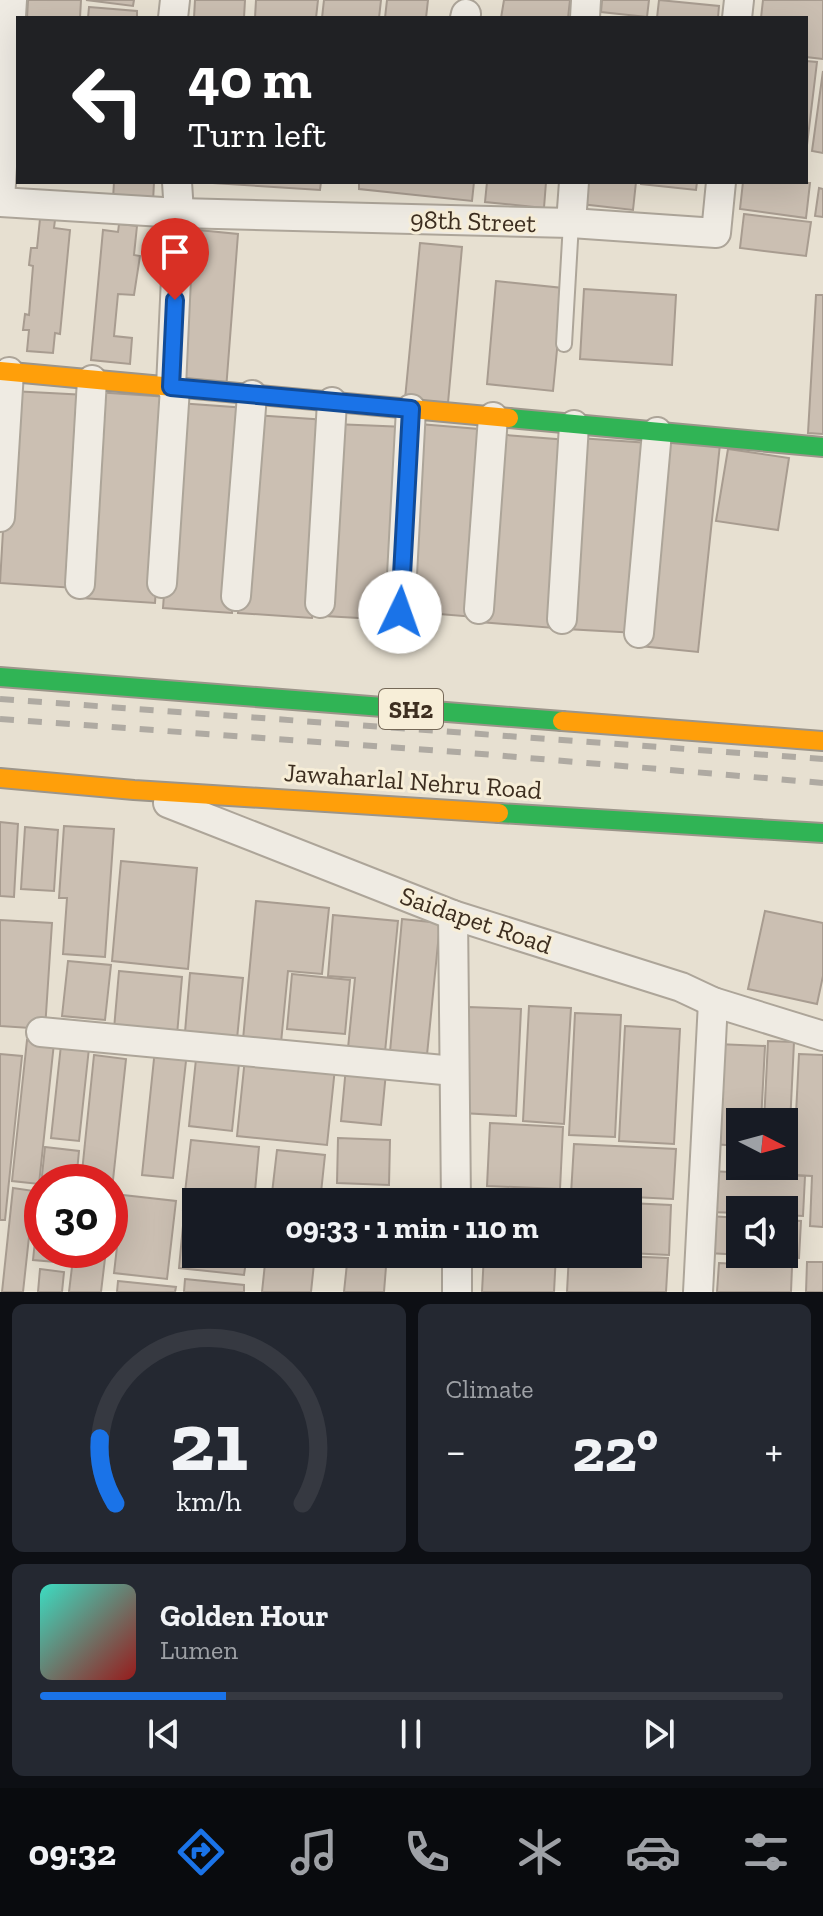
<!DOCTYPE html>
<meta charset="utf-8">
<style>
body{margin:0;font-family:"Zilla Slab",serif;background:#242831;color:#f1f3f6;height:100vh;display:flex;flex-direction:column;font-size:30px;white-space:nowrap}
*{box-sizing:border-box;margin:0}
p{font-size:26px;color:#9ea1a6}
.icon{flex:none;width:44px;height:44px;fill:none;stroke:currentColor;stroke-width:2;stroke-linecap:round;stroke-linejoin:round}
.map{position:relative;height:1292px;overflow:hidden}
.panel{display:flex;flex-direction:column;gap:12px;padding:12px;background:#0d0f14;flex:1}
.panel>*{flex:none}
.hud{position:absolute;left:16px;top:16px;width:792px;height:168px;border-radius:0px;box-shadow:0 8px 32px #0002;background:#202124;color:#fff;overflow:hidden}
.needle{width:52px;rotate:96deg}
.buttons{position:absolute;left:726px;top:1108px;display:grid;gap:16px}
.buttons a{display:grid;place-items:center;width:72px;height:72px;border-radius:0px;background:#171b24;box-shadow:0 8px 32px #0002;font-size:40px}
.speed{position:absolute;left:24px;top:1164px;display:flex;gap:16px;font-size:40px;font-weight:700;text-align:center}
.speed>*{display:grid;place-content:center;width:104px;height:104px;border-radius:50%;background:#171b24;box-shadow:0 8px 32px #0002;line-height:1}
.speed .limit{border:12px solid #d22;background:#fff;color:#111}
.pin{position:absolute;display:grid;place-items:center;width:68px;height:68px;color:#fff;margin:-82px -34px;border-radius:50% 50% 50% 0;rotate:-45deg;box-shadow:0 0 8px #0007}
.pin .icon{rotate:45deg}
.me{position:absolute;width:88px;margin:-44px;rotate:3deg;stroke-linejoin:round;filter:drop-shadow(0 0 6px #0008)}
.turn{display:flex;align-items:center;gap:28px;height:168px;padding:0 40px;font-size:36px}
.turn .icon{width:104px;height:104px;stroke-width:2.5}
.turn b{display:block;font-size:56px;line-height:68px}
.big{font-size:60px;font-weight:800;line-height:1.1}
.panel .tile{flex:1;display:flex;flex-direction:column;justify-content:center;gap:12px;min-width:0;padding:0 28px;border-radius:12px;background:#242831}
.panel .dial{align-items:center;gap:0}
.dial svg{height:208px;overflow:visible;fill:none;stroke:#363941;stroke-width:7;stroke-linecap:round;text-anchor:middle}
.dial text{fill:#f1f3f6;stroke:none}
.song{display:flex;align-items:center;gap:24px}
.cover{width:96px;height:96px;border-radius:12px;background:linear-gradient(135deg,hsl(170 70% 55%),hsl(0 70% 35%))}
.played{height:8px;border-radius:4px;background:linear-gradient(90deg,#1a73e8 25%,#363941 25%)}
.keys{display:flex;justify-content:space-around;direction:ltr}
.heat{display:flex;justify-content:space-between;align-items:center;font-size:44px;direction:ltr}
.panel .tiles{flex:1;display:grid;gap:12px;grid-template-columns:1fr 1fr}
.tile:last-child{grid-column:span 2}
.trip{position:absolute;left:182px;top:1188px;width:460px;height:80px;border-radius:0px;background:#171b24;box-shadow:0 8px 32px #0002;font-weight:800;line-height:80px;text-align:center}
.menu{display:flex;height:128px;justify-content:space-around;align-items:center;background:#090b0e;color:#9ea1a6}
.menu .icon{width:56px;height:56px}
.menu .current{color:#1a73e8}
.menu b{font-size:36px;color:#f1f3f6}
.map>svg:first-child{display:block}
.building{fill:#cbbfb2;stroke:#a89c90;stroke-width:2}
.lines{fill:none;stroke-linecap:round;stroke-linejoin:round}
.lane-casing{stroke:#ada599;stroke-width:18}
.street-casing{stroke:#ada599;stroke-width:32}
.fast-casing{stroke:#9c958a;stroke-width:22}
.slow-casing{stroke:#9c958a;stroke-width:22}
.lane{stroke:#efebe3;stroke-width:14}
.street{stroke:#efebe3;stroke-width:28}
.fast{stroke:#30b455;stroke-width:18}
.slow{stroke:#ff9f0a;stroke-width:18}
.rail{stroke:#afaaa2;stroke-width:6;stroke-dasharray:14 14;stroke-linecap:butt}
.route-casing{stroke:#114b97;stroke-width:20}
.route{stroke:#1a73e8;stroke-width:14}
.labels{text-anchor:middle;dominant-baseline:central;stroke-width:6;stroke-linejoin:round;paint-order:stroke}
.shield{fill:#f7eed8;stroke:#756857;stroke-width:2}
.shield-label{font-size:24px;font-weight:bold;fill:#3d2e20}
.street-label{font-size:26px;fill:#3d2e20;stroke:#f7eed8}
</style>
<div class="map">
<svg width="823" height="1292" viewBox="0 0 823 1292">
<rect width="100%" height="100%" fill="#e7e0d1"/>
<!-- building -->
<g class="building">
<path d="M28,0h53l-1,18h-53z"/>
<path d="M86,0h48l-1,6z"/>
<path d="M195,0h50l-1,18h-50z"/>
<path d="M256,0h62l-2,18h-61z"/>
<path d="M324,0h57l-2,18h-57z"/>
<path d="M387,0h41l-2,18h-41z"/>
<path d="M504,0h66l-2,18h-67z"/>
<path d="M602,0h47l-2,17 -46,-5z"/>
<path d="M659,0l60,6 -1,12h-61z"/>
<path d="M763,0h60v59l-17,-2v-39h-45z"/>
<path d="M89,7l48,4v7h-49z"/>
<path d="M806,61l11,1 -10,83h-1z"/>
<path d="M823,71v82l-11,-2z"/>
<path d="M114,182h40l-1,20 -40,-3z"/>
<path d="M197,182h124l-1,8z"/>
<path d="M359,182h115l-2,19 -113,-12z"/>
<path d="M487,182h59l-2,26 -59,-6z"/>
<path d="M583,182h53l-3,28 -52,-6z"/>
<path d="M641,182h56l-1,8 -55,-6z"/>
<path d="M743,182l67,1 -4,35 -66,-9z"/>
<path d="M819,188l4,1v28l-8,-1z"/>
<path d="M744,214l67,8 -5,34 -66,-8z"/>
<path d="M40,219l15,1 -1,8 16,2 -10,104 -5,-1 -2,20 -26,-2 2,-21h-6l2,-16 4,1 4,-49 -4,-1 2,-17h6z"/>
<path d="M119,224l18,2 -3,29 6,1 -6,39 -16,-1 -4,42 18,2 -2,26 -39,-4 12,-130 15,2z"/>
<path d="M188,229l50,5 -12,156 -50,-3z"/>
<path d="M420,243l42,4 -14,156 -43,-4z"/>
<path d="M496,281l67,7 -10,103 -66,-7z"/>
<path d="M584,289l92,6 -4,70 -92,-6z"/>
<path d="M816,295h7v139l-15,-1z"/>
<path d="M11,391l76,4 -12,193 -75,-5z"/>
<path d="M95,392l74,5 -14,206 -74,-5z"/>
<path d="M178,403l69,5 -15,205 -69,-5z"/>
<path d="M253,415l74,5 -15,198 -74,-5z"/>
<path d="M334,424l72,3 -12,193 -70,-4z"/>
<path d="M419,424l72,6 -16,187 -72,-6z"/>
<path d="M494,434l74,6 -14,188 -74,-6z"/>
<path d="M663,437l57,7 -22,208 -58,-6z"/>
<path d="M579,438l70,5 -12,190 -71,-4z"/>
<path d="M728,449l61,9 -11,72 -62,-9z"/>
<path d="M0,822l18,2 -4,73 -14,-1z"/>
<path d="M64,826l50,3 -9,128 -42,-3 4,-56h-8z"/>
<path d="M25,827l33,3 -4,61 -33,-2z"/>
<path d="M121,861l76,7 -9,101 -76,-8z"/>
<path d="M256,901l73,7 -7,66 -34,-3 -8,82 -38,-3z"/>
<path d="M765,911l58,12v53l-6,28 -69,-15z"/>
<path d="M333,915l65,6 -13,131 -37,-4 7,-70 -27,-2z"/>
<path d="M402,919l38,4 -13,132 -37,-3z"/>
<path d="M0,920l52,3 -7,106 -45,-3z"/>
<path d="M68,961l43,4 -6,55 -43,-4z"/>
<path d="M119,971l63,6 -5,58 -63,-6z"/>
<path d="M190,973l53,5 -7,71 -52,-5z"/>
<path d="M292,974l58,6 -5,54 -58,-5z"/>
<path d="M529,1006l42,2 -7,116 -41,-3z"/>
<path d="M468,1007l53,2 -5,107 -54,-3z"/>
<path d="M575,1013l46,2 -6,122 -46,-2z"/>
<path d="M625,1026l55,3 -6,115 -55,-3z"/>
<path d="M27,1040l27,3 -15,141 -27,-3z"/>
<path d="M768,1041l26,1 -5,104h-5v-24h-20z"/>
<path d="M717,1044l48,2 -4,76h-21v24l-28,-2z"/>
<path d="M61,1045l28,3 -10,93 -28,-3z"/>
<path d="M155,1049l32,3 -14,126 -31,-3z"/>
<path d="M0,1054l22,2 -17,164h-5z"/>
<path d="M799,1054l24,1v172l-13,-1 2,-50 -19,-1z"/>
<path d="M94,1055l32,4 -16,149v-26h-29z"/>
<path d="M245,1058l90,10 -8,77 -90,-9z"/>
<path d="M196,1059l43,5 -7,67 -43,-5z"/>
<path d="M346,1067l40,5 -5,53 -40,-4z"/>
<path d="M490,1123l73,4 -3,62 -73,-3z"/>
<path d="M338,1138l52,2 -1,45 -52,-2z"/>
<path d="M191,1140l68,7 -5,55h-58v9l-13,-1z"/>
<path d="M574,1144l102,5 -3,50 -102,-5z"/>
<path d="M45,1147l34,4 -3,31h-34v68h27l-2,13 -34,-3z"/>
<path d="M277,1150l48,5 -5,47h-49z"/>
<path d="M710,1171l95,5 -2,40 -19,-1v-5h-44v3l-32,-1z"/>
<path d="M13,1188l21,3 -11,101h-21z"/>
<path d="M480,1192l93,5v5h-94z"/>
<path d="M123,1195l53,6 -9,78 -53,-6z"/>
<path d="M628,1203l43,2 -2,50 -41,-2z"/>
<path d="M184,1215l12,1v38h51l-3,21 -65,-7z"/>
<path d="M709,1216l31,2v36h44v-34l17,1 -2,37 -92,-5z"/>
<path d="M74,1250h32l-5,42h-32z"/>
<path d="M266,1254h49l-4,38h-49z"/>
<path d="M348,1254h39l-3,38h-40z"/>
<path d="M484,1254h72l-2,38h-72z"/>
<path d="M569,1254l99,4 -2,34h-99z"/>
<path d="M807,1262h16v30h-17z"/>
<path d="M719,1263l73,4 -1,25h-74z"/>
<path d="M40,1269l24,3 -2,20h-24z"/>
<path d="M185,1279l59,6v7h-60z"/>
<path d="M118,1281l58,6 -1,5h-58z"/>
</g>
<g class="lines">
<!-- lane casing -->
<g class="lane-casing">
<path id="lane" d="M564,344l7,-121"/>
</g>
<!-- street casing -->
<g class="street-casing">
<g id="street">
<path d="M173,18l2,-18"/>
<path d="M465,18l1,-4"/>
<path d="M585,18l1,-18"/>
<path d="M737,18l2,-18"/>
<path d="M0,200l12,-200"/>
<path d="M0,202l179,11 392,10 145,10 5,-51"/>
<path d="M571,223l3,-41"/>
<path d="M171,387l8,-174 -2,-31"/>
<path d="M0,517l9,-145"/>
<path d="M162,583l13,-195"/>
<path d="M80,584l12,-204"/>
<path d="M236,596l16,-201"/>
<path d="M320,603l12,-201"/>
<path d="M479,609l14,-192"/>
<path d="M400,612l11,-203"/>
<path d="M562,619l12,-194"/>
<path d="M639,633l18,-201"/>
<path d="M168,803l285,112 228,72 32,15 110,34"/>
<path d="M453,915l3,287"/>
<path d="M41,1032l413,39"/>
<path d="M457,1254v38"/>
<path d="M698,1292l15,-290"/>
</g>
</g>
<!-- fast casing -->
<g class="fast-casing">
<g id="fast">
<path d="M509,418l314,29"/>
<path d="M0,677l562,44"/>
<path d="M499,813l324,20"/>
</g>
</g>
<!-- slow casing -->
<g class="slow-casing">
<g id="slow">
<path d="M0,371l509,47"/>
<path d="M562,721l261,20"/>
<path d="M0,778l134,12 365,23"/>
</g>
</g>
<!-- lane -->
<use href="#lane" class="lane"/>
<!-- street -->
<use href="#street" class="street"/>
<!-- fast -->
<use href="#fast" class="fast"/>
<!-- slow -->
<use href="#slow" class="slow"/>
<!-- rail -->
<g class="rail">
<path d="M0,699l823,60"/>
<path d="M0,719l470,34 353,30"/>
</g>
</g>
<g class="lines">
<!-- route casing -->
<g class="route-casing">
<path id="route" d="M175,300l-4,87 240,22 -11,203"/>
</g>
<!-- route -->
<use href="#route" class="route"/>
</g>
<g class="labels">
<!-- shield labels -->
<rect class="shield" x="379" y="689" width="64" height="40" rx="6"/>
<g class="shield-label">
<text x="411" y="709">SH2</text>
</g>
<!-- street labels -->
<g class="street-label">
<text transform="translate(473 221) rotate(2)">98th Street</text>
<text transform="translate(413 781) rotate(4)">Jawaharlal Nehru Road</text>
<text transform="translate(476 920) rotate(19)">Saidapet Road</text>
</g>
</g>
</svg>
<div class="buttons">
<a><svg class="needle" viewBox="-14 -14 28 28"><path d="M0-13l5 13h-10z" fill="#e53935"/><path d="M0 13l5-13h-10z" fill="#9ea1a6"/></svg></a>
<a><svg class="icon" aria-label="sound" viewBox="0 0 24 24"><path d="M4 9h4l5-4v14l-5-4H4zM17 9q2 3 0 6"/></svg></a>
</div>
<div class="speed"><div class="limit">30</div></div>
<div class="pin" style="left:175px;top:300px;background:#d93025"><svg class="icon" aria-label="arrive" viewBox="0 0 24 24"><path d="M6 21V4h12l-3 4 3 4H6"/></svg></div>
<svg class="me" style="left:400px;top:612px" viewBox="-20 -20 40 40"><circle r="19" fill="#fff"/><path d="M0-13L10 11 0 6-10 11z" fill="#1a73e8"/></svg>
<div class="trip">09:33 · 1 min · 110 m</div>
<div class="hud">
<div class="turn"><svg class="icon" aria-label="left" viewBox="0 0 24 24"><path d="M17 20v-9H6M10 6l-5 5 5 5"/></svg><div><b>40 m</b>Turn left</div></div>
</div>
</div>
<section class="panel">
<div class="tiles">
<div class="tile dial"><svg viewBox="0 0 100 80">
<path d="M14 69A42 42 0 1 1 86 69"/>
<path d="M14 69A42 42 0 0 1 8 44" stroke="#1a73e8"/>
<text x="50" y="56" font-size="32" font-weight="700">21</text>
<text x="50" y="72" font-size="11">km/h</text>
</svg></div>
<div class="tile"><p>Climate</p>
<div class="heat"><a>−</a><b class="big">22°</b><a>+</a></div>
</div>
<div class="tile">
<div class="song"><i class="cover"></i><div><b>Golden Hour</b><p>Lumen</p></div></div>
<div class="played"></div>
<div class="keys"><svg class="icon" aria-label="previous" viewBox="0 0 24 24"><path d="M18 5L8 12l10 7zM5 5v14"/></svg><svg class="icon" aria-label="pause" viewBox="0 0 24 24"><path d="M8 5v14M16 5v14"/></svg><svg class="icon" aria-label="next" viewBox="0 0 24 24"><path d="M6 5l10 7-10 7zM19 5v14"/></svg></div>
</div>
</div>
</section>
<nav class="menu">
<b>09:32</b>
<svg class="icon current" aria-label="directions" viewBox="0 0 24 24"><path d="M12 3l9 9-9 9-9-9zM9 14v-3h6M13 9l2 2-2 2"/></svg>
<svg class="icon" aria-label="music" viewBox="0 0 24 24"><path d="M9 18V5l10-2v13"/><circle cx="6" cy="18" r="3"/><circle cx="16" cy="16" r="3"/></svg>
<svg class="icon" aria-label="phone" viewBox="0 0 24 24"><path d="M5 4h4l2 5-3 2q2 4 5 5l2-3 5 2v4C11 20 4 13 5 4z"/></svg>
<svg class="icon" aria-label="climate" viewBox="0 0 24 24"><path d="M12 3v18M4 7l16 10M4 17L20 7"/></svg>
<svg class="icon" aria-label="car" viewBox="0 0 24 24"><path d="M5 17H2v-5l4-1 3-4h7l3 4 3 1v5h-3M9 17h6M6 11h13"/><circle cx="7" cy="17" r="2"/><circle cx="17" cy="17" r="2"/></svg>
<svg class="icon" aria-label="filters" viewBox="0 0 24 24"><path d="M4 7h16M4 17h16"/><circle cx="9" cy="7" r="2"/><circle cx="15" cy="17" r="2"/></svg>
</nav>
